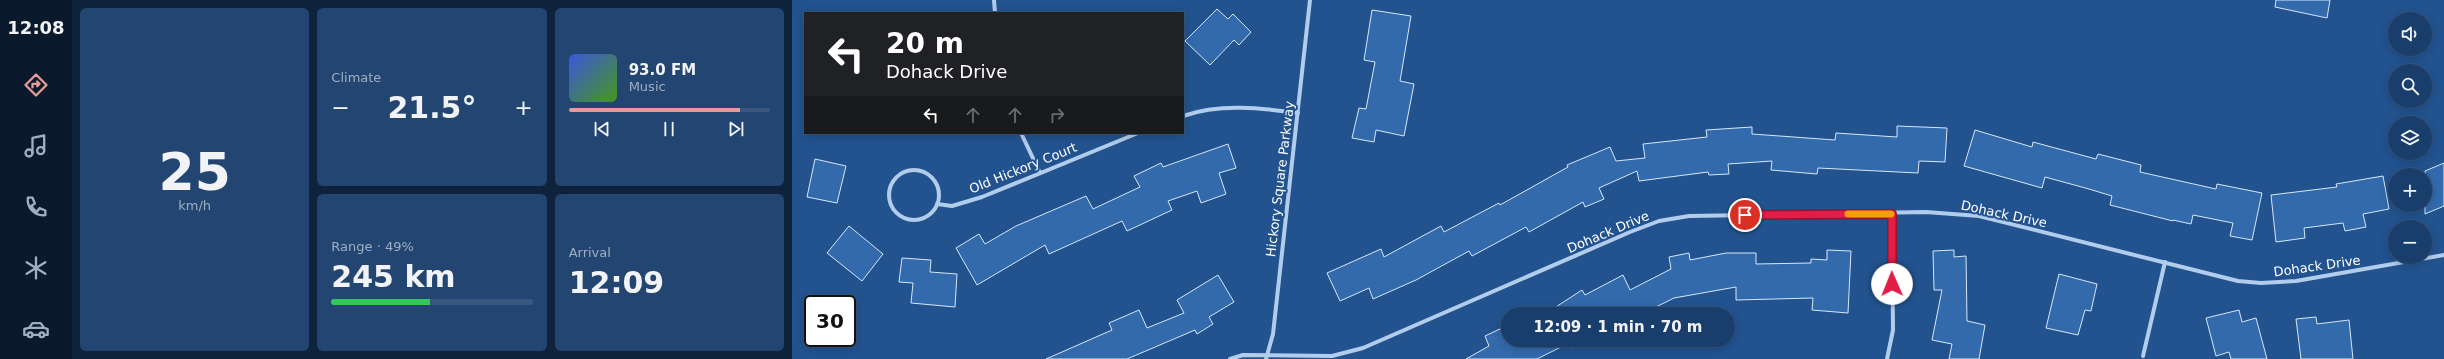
<!DOCTYPE html>
<meta charset="utf-8">
<style>
body{margin:0;font-family:"DejaVu Sans",sans-serif;background:#234571;color:#f1f3f6;height:100vh;display:flex;flex-direction:column;font-size:15px;white-space:nowrap}
*{box-sizing:border-box;margin:0}
p{font-size:13px;color:#9faec1}
.icon{flex:none;width:22px;height:22px;fill:none;stroke:currentColor;stroke-width:2;stroke-linecap:round;stroke-linejoin:round}
.map{position:relative;flex:1;overflow:hidden}
.drawer{display:flex;flex-direction:column;gap:8px;padding:8px;background:#0e223b;width:720px}
.drawer>*{flex:none}
.hud{position:absolute;left:12px;top:12px;width:380px;height:122px;border-radius:0px;box-shadow:0 2px 10px #0003,0 0 0 1px #38577e;background:#202124;color:#fff;overflow:hidden}
.fabs{position:absolute;left:1596px;top:12px;display:grid;gap:8px}
.fabs a{display:grid;place-items:center;width:44px;height:44px;border-radius:50%;background:#1a3e6b;box-shadow:0 2px 10px #0003,0 0 0 1px #38577e;font-size:20px}
.speed{position:absolute;left:12px;top:295px;display:flex;gap:8px;font-size:20px;font-weight:700;text-align:center}
.speed>*{display:grid;place-content:center;width:52px;height:52px;border-radius:50%;background:#1a3e6b;box-shadow:0 2px 10px #0003,0 0 0 1px #38577e;line-height:1}
.speed .limit{border:2px solid #111;border-radius:6px;background:#fff;color:#111}
.pin{position:absolute;display:grid;place-items:center;width:34px;height:34px;color:#fff;margin:-17px;border:2px solid #fff;border-radius:50%;box-shadow:0 1px 4px #0007}
.me{position:absolute;width:44px;margin:-22px;rotate:359deg;stroke-linejoin:round;filter:drop-shadow(0 0 3px #0008)}
.turn{display:flex;align-items:center;gap:14px;height:84px;padding:0 16px;font-size:18px}
.turn .icon{width:52px;height:52px;stroke-width:2.5}
.turn b{display:block;font-size:28px;line-height:34px}
.lanes{display:flex;align-items:center;height:38px;padding:0 16px;background:#0003;justify-content:center;gap:20px;direction:ltr}
.lanes .off{opacity:.35}
.big{font-size:30px;font-weight:600;line-height:1.1}
.drawer .tile{flex:1;display:flex;flex-direction:column;justify-content:center;gap:6px;min-width:0;padding:0 14px;border-radius:6px;background:#234571}
.drawer .dial{align-items:center;gap:0}
.dial b{font-size:52px;line-height:1}
.song{display:flex;align-items:center;gap:12px}
.cover{width:48px;height:48px;border-radius:6px;background:linear-gradient(135deg,hsl(230 70% 55%),hsl(100 70% 35%))}
.played{height:4px;border-radius:2px;background:linear-gradient(90deg,#e69b98 85%,#38577e 85%)}
.keys{display:flex;justify-content:space-around;direction:ltr}
.heat{display:flex;justify-content:space-between;align-items:center;font-size:22px;direction:ltr}
.charge{height:6px;border-radius:3px;background:linear-gradient(90deg,#34c759 49%,#38577e 0)}
.drawer .tiles{flex:1;display:grid;gap:8px;grid-template-columns:repeat(3,1fr)}
.tile:first-child{grid-row:span 2}
.trip{position:absolute;left:709px;top:307px;width:234px;height:40px;border-radius:20px;background:#1a3e6b;box-shadow:0 2px 10px #0003,0 0 0 1px #38577e;font-weight:600;line-height:40px;text-align:center}
main{display:flex;flex:1;min-height:0}
.dock{display:flex;flex-direction:column;width:72px;justify-content:space-around;align-items:center;background:#0a192b;color:#9faec1}
.dock .icon{width:28px;height:28px}
.dock .on{color:#e69b98}
.dock b{font-size:18px;color:#f1f3f6}
.map>svg:first-child{display:block}
.building{fill:#326aac;stroke:#d7e7f9}
.lines{fill:none;stroke-linecap:round;stroke-linejoin:round}
.street{stroke:#b2cdec;stroke-width:4}
.route-casing{stroke:#92132f;stroke-width:10}
.route{stroke:#e11d48;stroke-width:7}
.slow{stroke:#f59e0b;stroke-width:7}
.labels{text-anchor:middle;dominant-baseline:central;stroke-width:4;stroke-linejoin:round;paint-order:stroke}
.street-label{font-size:13px;fill:#fff;stroke:#22538f}
</style>
<main>
<nav class="dock">
<b>12:08</b>
<svg class="icon on" aria-label="directions" viewBox="0 0 24 24"><path d="M12 3l9 9-9 9-9-9zM9 14v-3h6M13 9l2 2-2 2"/></svg>
<svg class="icon" aria-label="music" viewBox="0 0 24 24"><path d="M9 18V5l10-2v13"/><circle cx="6" cy="18" r="3"/><circle cx="16" cy="16" r="3"/></svg>
<svg class="icon" aria-label="phone" viewBox="0 0 24 24"><path d="M5 4h4l2 5-3 2q2 4 5 5l2-3 5 2v4C11 20 4 13 5 4z"/></svg>
<svg class="icon" aria-label="climate" viewBox="0 0 24 24"><path d="M12 3v18M4 7l16 10M4 17L20 7"/></svg>
<svg class="icon" aria-label="car" viewBox="0 0 24 24"><path d="M5 17H2v-5l4-1 3-4h7l3 4 3 1v5h-3M9 17h6M6 11h13"/><circle cx="7" cy="17" r="2"/><circle cx="17" cy="17" r="2"/></svg>
</nav>
<section class="drawer">
<div class="tiles">
<div class="tile dial"><b>25</b><p>km/h</p></div>
<div class="tile"><p>Climate</p>
<div class="heat"><a>−</a><b class="big">21.5°</b><a>+</a></div>
</div>
<div class="tile">
<div class="song"><i class="cover"></i><div><b>93.0 FM</b><p>Music</p></div></div>
<div class="played"></div>
<div class="keys"><svg class="icon" aria-label="previous" viewBox="0 0 24 24"><path d="M18 5L8 12l10 7zM5 5v14"/></svg><svg class="icon" aria-label="pause" viewBox="0 0 24 24"><path d="M8 5v14M16 5v14"/></svg><svg class="icon" aria-label="next" viewBox="0 0 24 24"><path d="M6 5l10 7-10 7zM19 5v14"/></svg></div>
</div>
<div class="tile"><p>Range · 49%</p><b class="big">245 km</b><div class="charge"></div></div>
<div class="tile"><p>Arrival</p><b class="big">12:09</b></div>
</div>
</section>
<div class="map">
<svg width="1652" height="359" viewBox="0 0 1652 359">
<rect width="100%" height="100%" fill="#22538f"/>
<!-- building -->
<g class="building">
<path d="M1484,0h54l-3,18 -52,-11z"/>
<path d="M425,9l11,10 5,-5 18,18 -12,13 -5,-5 -24,25 -25,-24z"/>
<path d="M580,10l39,6 -11,65 14,3 -10,52 -28,-6 -2,12 -22,-4 7,-30 7,1 9,-47 -11,-2z"/>
<path d="M1105,126l50,2 -2,34 -26,-1 -1,12 -100,-5 -1,6 -46,-4 1,-9 -44,3 1,10 -20,1 -1,-3 -69,9 -2,-10 -38,17 5,11 -19,8 -2,-5 -54,30 -3,-5 -54,29 -3,-5 -53,29 -43,19 -4,-11 -29,13 -13,-28 54,-24 3,8 57,-31 3,6 55,-29 1,2 68,-38 -1,-2 43,-18 6,14 29,-3 -2,-14 64,-7 -1,-7 46,-3v7l83,6 1,-7 61,4z"/>
<path d="M1183,130l57,17 1,-5 63,17 2,-5 43,11 -1,7 76,17 1,-5 45,9 -10,47 -22,-4 3,-13 -40,-8 -2,9 -18,-4v1l-63,-16 2,-9 -23,-7 -44,-12 -3,11 -78,-22z"/>
<path d="M436,144l8,24 -17,5 7,21 -25,9 -4,-12 -29,10 4,9 -45,21 -5,-10 -73,33 -4,-9 -68,40 -21,-37 23,-14 6,10 31,-18 70,-30 7,13 47,-22 -6,-11 27,-13 2,4z"/>
<path d="M23,159l31,7 -9,37 -30,-6z"/>
<path d="M1652,163v43l-19,8v-43z"/>
<path d="M1591,176l6,33 -26,5 3,13 -21,4 -2,-8 -39,5 1,10 -29,4 -5,-47 66,-8 -1,-3z"/>
<path d="M57,226l34,28 -21,27 -35,-28z"/>
<path d="M1035,250l24,1 -3,62 -36,-3 1,-12 -77,2v-13l-62,11 -18,9 3,7h-114l37,-24 3,5 38,-20 7,15 41,-21 -2,-12 20,-4 1,7 36,-7h30v11l55,-1v-4l16,1z"/>
<path d="M1162,250v7l12,-1 1,65 18,4 -6,34h-30l3,-15 -20,-4 10,-50h-8l-1,-39z"/>
<path d="M110,258l29,2 -1,12 27,2 -2,33 -44,-4 2,-20 -14,-1z"/>
<path d="M1267,274l38,10 -6,27 -6,-1 -7,25 -32,-7z"/>
<path d="M426,275l16,27 -25,15 4,7 -16,10 -2,-4 -68,29h-81l66,-29 -3,-7 30,-13 8,18 37,-15 -7,-13z"/>
<path d="M1447,310l3,12 14,-4 11,41h-36l-2,-7 -13,4 -10,-38z"/>
<path d="M1524,317l1,7 32,-4 4,39h-52l-5,-40z"/>
<path d="M712,327l4,13h77l-13,8 -3,-5 -32,16h-71l23,-13 -4,-10z"/>
</g>
<g class="lines">
<!-- street -->
<g class="street">
<path d="M202,0l1,13"/>
<path d="M391,116c37,-13 78,-8 115,-3"/>
<path d="M229,133l19,40"/>
<circle cx="122" cy="195" r="25"/>
<path d="M145,204l15,2 30,-9 156,-64"/>
<path d="M1351,356l22,-94"/>
<path d="M438,359l13,-4 89,1 31,-8 267,-116 29,-11 30,-5 237,-4 53,4 259,65 23,2 35,-2 148,-26"/>
<path d="M474,359l7,-25 37,-334"/>
<path d="M1095,359l6,-29 -1,-116"/>
</g>
</g>
<g class="lines">
<!-- route casing -->
<g class="route-casing">
<path id="route" d="M953,215l147,-1v70"/>
</g>
<!-- route -->
<use href="#route" class="route"/>
<!-- slow -->
<path class="slow" d="M1056,214h43"/>
</g>
<g class="labels">
<!-- street labels -->
<g class="street-label">
<text transform="translate(231 168) rotate(-22)">Old Hickory Court</text>
<text transform="translate(488 179) rotate(-83)">Hickory Square Parkway</text>
<text transform="translate(1212 214) rotate(12)">Dohack Drive</text>
<text transform="translate(816 232) rotate(-23)">Dohack Drive</text>
<text transform="translate(1525 266) rotate(-8)">Dohack Drive</text>
</g>
</g>
</svg>
<div class="fabs">
<a><svg class="icon" aria-label="sound" viewBox="0 0 24 24"><path d="M4 9h4l5-4v14l-5-4H4zM17 9q2 3 0 6"/></svg></a>
<a><svg class="icon" aria-label="search" viewBox="0 0 24 24"><circle cx="10" cy="10" r="6"/><path d="M15 15l6 6"/></svg></a>
<a><svg class="icon" aria-label="layers" viewBox="0 0 24 24"><path d="M12 4l9 5-9 5-9-5zM3 14l9 5 9-5"/></svg></a>
<a>+</a>
<a>−</a>
</div>
<div class="speed"><div class="limit">30</div></div>
<div class="pin" style="left:953px;top:215px;background:#d93025"><svg class="icon" aria-label="arrive" viewBox="0 0 24 24"><path d="M6 21V4h12l-3 4 3 4H6"/></svg></div>
<svg class="me" style="left:1100px;top:284px" viewBox="-20 -20 40 40"><circle r="19" fill="#fff"/><path d="M0-13L10 11 0 6-10 11z" fill="#e11d48"/></svg>
<div class="trip">12:09 · 1 min · 70 m</div>
<div class="hud">
<div class="turn"><svg class="icon" aria-label="left" viewBox="0 0 24 24"><path d="M17 20v-9H6M10 6l-5 5 5 5"/></svg><div><b>20 m</b>Dohack Drive</div></div>
<div class="lanes"><svg class="icon" aria-label="left" viewBox="0 0 24 24"><path d="M17 20v-9H6M10 6l-5 5 5 5"/></svg><svg class="icon off" aria-label="ahead" viewBox="0 0 24 24"><path d="M12 20V5M6 11l6-6 6 6"/></svg><svg class="icon off" aria-label="ahead" viewBox="0 0 24 24"><path d="M12 20V5M6 11l6-6 6 6"/></svg><svg class="icon off" aria-label="right" viewBox="0 0 24 24"><path d="M7 20v-9h11M14 6l5 5-5 5"/></svg></div>
</div>
</div>
</main>
